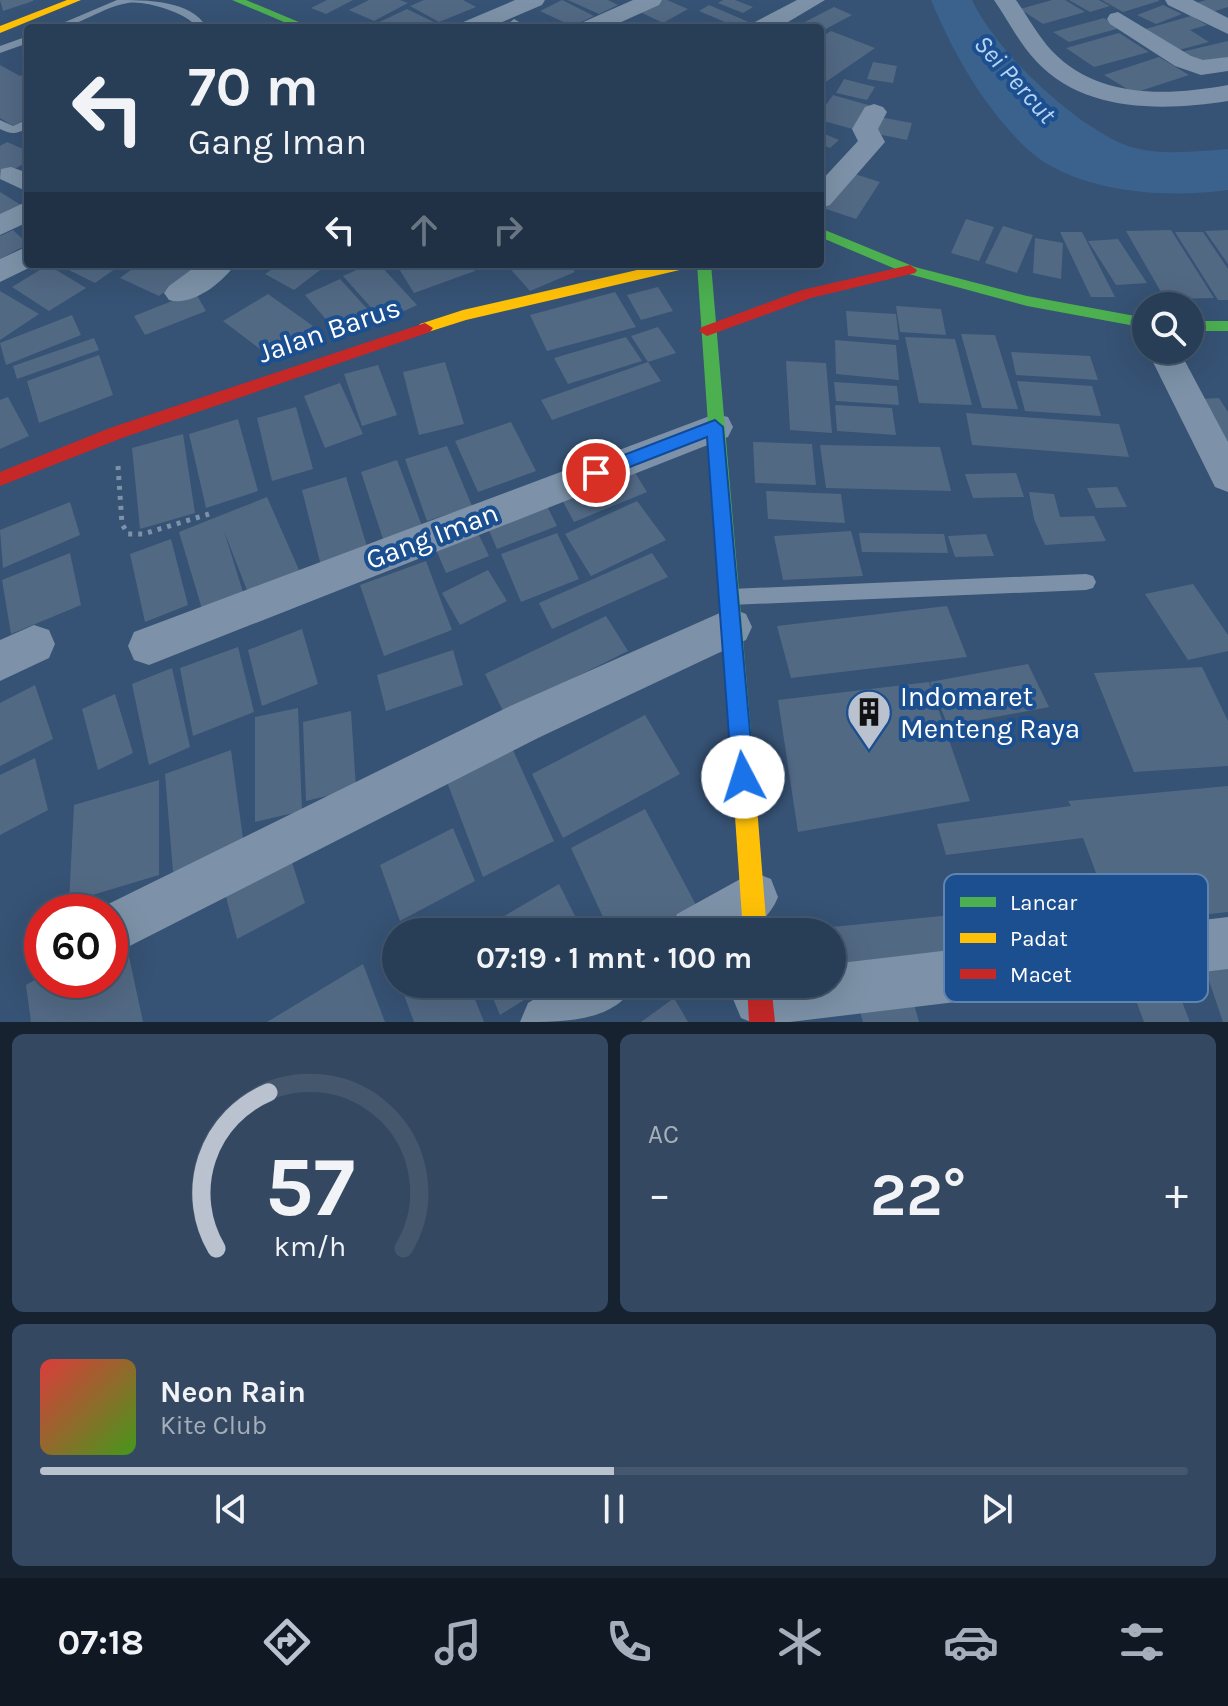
<!DOCTYPE html>
<html lang="id">
<meta charset="utf-8">
<style>
body{margin:0;font-family:Karla,sans-serif;background:#344961;color:#f1f3f6;height:100vh;display:flex;flex-direction:column;font-size:30px;white-space:nowrap}
*{box-sizing:border-box;margin:0}
p{font-size:26px;color:#a5aeba}
.icon{flex:none;width:44px;height:44px;fill:none;stroke:currentColor;stroke-width:2;stroke-linecap:round;stroke-linejoin:round}
.map{position:relative;height:1022px;overflow:hidden}
.sheet{display:flex;flex-direction:column;gap:12px;padding:12px;background:#162230;flex:1}
.sheet>*{flex:none}
.guide{position:absolute;left:24px;top:24px;width:800px;height:244px;border-radius:8px;box-shadow:0 8px 32px #0002,0 0 0 2px #44576d;background:#283e57;color:#f1f3f6;overflow:hidden}
.buttons{position:absolute;left:1132px;top:292px;display:grid;gap:16px}
.buttons a{display:grid;place-items:center;width:72px;height:72px;border-radius:50%;background:#283e57;box-shadow:0 8px 32px #0002,0 0 0 2px #44576d;font-size:40px}
.speed{position:absolute;left:24px;top:894px;display:flex;gap:16px;font-size:40px;font-weight:700;text-align:center}
.speed>*{display:grid;place-content:center;width:104px;height:104px;border-radius:50%;background:#283e57;box-shadow:0 8px 32px #0002,0 0 0 2px #44576d;line-height:1}
.speed .limit{border:12px solid #d22;background:#fff;color:#111}
.pin{position:absolute;display:grid;place-items:center;width:68px;height:68px;color:#fff;margin:-34px;border:4px solid #fff;border-radius:50%;box-shadow:0 2px 8px #0007}
.me{position:absolute;width:88px;margin:-44px;rotate:355deg;stroke-linejoin:round;filter:drop-shadow(0 0 6px #0008)}
.turn{display:flex;align-items:center;gap:28px;height:168px;padding:0 32px;font-size:36px}
.turn .icon{width:104px;height:104px;stroke-width:2.5}
.turn b{display:block;font-size:56px;line-height:68px}
.lanes{display:flex;align-items:center;height:76px;padding:0 32px;background:#0003;justify-content:center;gap:40px;direction:ltr}
.lanes .off{opacity:.35}
.big{font-size:60px;font-weight:700;line-height:1.1}
.sheet .widget{flex:1;display:flex;flex-direction:column;justify-content:center;gap:12px;min-width:0;padding:0 28px;border-radius:12px;background:#344961}
.sheet .dial{align-items:center;gap:0}
.dial svg{height:208px;overflow:visible;fill:none;stroke:#44576d;stroke-width:7;stroke-linecap:round;text-anchor:middle}
.dial text{fill:#f1f3f6;stroke:none}
.song{display:flex;align-items:center;gap:24px}
.cover{width:96px;height:96px;border-radius:12px;background:linear-gradient(135deg,hsl(0 70% 55%),hsl(100 70% 35%))}
.played{height:8px;border-radius:4px;background:linear-gradient(90deg,#b9c2ce 50%,#44576d 50%)}
.keys{display:flex;justify-content:space-around;direction:ltr}
.heat{display:flex;justify-content:space-between;align-items:center;font-size:44px;direction:ltr}
.sheet .tiles{flex:1;display:grid;gap:12px;grid-template-columns:1fr 1fr}
.widget:last-child{grid-column:span 2}
.trip{position:absolute;left:382px;top:918px;width:464px;height:80px;border-radius:40px;background:#283e57;box-shadow:0 8px 32px #0002,0 0 0 2px #44576d;font-weight:700;line-height:80px;text-align:center}
.menu{display:flex;height:128px;justify-content:space-around;align-items:center;background:#101923;color:#a5aeba}
.menu .icon{width:56px;height:56px}
.menu .current{color:#b9c2ce}
.menu b{font-size:36px;color:#f1f3f6}
.map>svg:first-child{display:block}
.water{fill:#3b618d}
.building{fill:#526984}
.lines{fill:none;stroke-linecap:round;stroke-linejoin:round}
.path{stroke:#7d92a8;stroke-width:5;stroke-dasharray:4 6;stroke-linecap:butt}
.lane{fill:#7d92a8;fill-rule:evenodd}
.street{fill:#7d92a8;fill-rule:evenodd}
.fast{fill:#4caf50;fill-rule:evenodd}
.slow{fill:#ffc107;fill-rule:evenodd}
.jam{fill:#c62828;fill-rule:evenodd}
.route{fill:#1a73e8;stroke:#114b97;stroke-width:2}
.labels{text-anchor:middle;dominant-baseline:central;stroke-width:8;stroke-linejoin:round;paint-order:stroke}
.far-water-label{font-size:26px;font-style:italic;fill:#b5d3f5;stroke:#1b4f8f}
.street-label{font-size:28px;fill:#fff;stroke:#1b4f8f}
.poi-label{font-size:28px;fill:#fff;stroke:#1b4f8f;text-anchor:start}
.key{fill:#1b4f8f;stroke:#5f84b1;stroke-width:2}
.key-label{font-size:22px;fill:#fff}
</style>
<div class="map">
<svg width="1228" height="1022" viewBox="0 0 1228 1022">
<rect width="100%" height="100%" fill="#365274"/>
<!-- water -->
<path class="water" d="M931,0h41c24,51 99,122 151,144 31,13 72,7 105,5v41c-63,9 -158,3 -205,-45 -41,-41 -70,-92 -92,-145z"/>
<!-- building -->
<g class="building">
<path d="M0,0h33v1l-30,10z"/>
<path d="M327,0h26l-27,14 -15,-6z"/>
<path d="M369,0h31l8,3 -34,18 -25,-11z"/>
<path d="M424,0h39l13,7 -37,15 -29,-16z"/>
<path d="M562,0l32,16 -22,10 -32,-15z"/>
<path d="M568,0h40l10,5 -19,9z"/>
<path d="M656,0h11l21,9 -25,14 -27,-13z"/>
<path d="M723,0h12l18,7 -10,6 -25,-10z"/>
<path d="M1052,0h13l20,12 -42,12 -23,-15z"/>
<path d="M1069,0h30l11,6 -20,6z"/>
<path d="M1102,0h57v1l-36,11z"/>
<path d="M1206,0h22v7l-16,5 -16,-9z"/>
<path d="M709,5l42,18 -12,5 -40,-17z"/>
<path d="M1163,5l19,9 -26,10 -19,-9z"/>
<path d="M834,7l18,8 -32,17v-4h-27z"/>
<path d="M407,9l33,16 -7,3h-50l-8,-4z"/>
<path d="M1191,16l16,9 -17,5 19,12 -34,9 -33,-21z"/>
<path d="M1104,18l16,10 -51,14 -16,-10z"/>
<path d="M831,31l44,17 -55,38v-48z"/>
<path d="M1119,33l30,19 -55,15 -28,-19z"/>
<path d="M1228,41v16l-29,7 -18,-12z"/>
<path d="M1159,57l30,18 -55,18 -30,-18z"/>
<path d="M873,62l24,4 -4,17 -26,-4z"/>
<path d="M0,65l20,11 8,-4v46l-15,8 -13,-8z"/>
<path d="M844,79l31,8 -8,13 -31,-7z"/>
<path d="M833,95l42,12 -15,24 -40,-11v-7z"/>
<path d="M874,116l38,7 -5,17 -40,-8z"/>
<path d="M820,132l19,8 -9,8 -10,-4z"/>
<path d="M7,142l21,9v10l-28,17v-32z"/>
<path d="M845,171l35,11 -24,37 -36,-12z"/>
<path d="M0,192l21,13 -21,11z"/>
<path d="M966,219l28,8 -15,34 -28,-8z"/>
<path d="M1003,226l30,9 -16,38 -32,-10z"/>
<path d="M13,230l15,14 -28,15v-23z"/>
<path d="M1171,230l43,68 -49,1 -39,-68z"/>
<path d="M1228,230v34l-23,-33z"/>
<path d="M1060,232h22l33,65h-24z"/>
<path d="M1175,232h28l25,37v31h-10z"/>
<path d="M1035,238l28,5 -2,36 -28,-6z"/>
<path d="M1118,239l29,44 -31,2 -28,-44z"/>
<path d="M57,264h65l-27,19z"/>
<path d="M139,264h62l-42,32 -39,-18z"/>
<path d="M280,264h48l-34,26 -29,-16z"/>
<path d="M370,264h9l38,41 -34,16 -40,-45z"/>
<path d="M396,264h74l5,7 -61,22z"/>
<path d="M506,264h61l8,8 -45,19z"/>
<path d="M48,265l38,23 -37,23 -37,-24z"/>
<path d="M340,279l31,34 -36,17 -30,-35z"/>
<path d="M658,287l15,24 -32,9 -14,-25z"/>
<path d="M0,291l39,23 -39,26z"/>
<path d="M195,292l11,19 -61,24 -11,-19z"/>
<path d="M615,292l21,35 -89,24 -17,-36z"/>
<path d="M268,294l45,32 -45,29 -45,-34z"/>
<path d="M896,306l45,3 5,26 -46,-3z"/>
<path d="M846,311l50,3 3,26 -51,-4z"/>
<path d="M72,315l9,20 -75,30 -6,-22z"/>
<path d="M658,327l18,26 -28,9 -17,-26z"/>
<path d="M961,334l34,1 23,74 -36,-1z"/>
<path d="M626,337l16,24 -74,23 -14,-26z"/>
<path d="M905,337l50,2 17,66 -53,-2z"/>
<path d="M94,338l5,12 -82,29 -4,-13z"/>
<path d="M835,340l61,5 3,35 -63,-6z"/>
<path d="M1011,352l79,4 8,24 -82,-5z"/>
<path d="M99,355l14,40 -74,28 -12,-42z"/>
<path d="M786,361l40,2 6,70 -42,-3z"/>
<path d="M445,362l19,62 -45,11 -16,-63z"/>
<path d="M648,362l13,19 -109,39 -11,-20z"/>
<path d="M378,365l19,50 -35,11 -18,-52z"/>
<path d="M1017,381l75,5 9,30 -76,-5z"/>
<path d="M834,382l63,4 2,19 -63,-4z"/>
<path d="M340,383l23,51 -38,14 -21,-52z"/>
<path d="M8,397l21,39 -29,13v-49z"/>
<path d="M1219,398l9,14v32l-29,-45z"/>
<path d="M835,405l57,3 4,27 -59,-4z"/>
<path d="M296,407l17,62 -41,12 -15,-63z"/>
<path d="M966,413l153,11 10,33 -157,-12z"/>
<path d="M238,419l20,72 -52,17 -17,-74z"/>
<path d="M511,422l25,49 -58,21 -23,-51z"/>
<path d="M183,434l12,79 -55,16 -8,-81z"/>
<path d="M753,442l59,2 4,41 -61,-2z"/>
<path d="M820,445l120,2 11,44 -125,-3z"/>
<path d="M447,446l25,60 -45,15 -22,-62z"/>
<path d="M397,460l25,66 -39,13 -22,-67z"/>
<path d="M632,468l15,24 -73,30 -14,-26z"/>
<path d="M1016,473l8,24 -51,1 -8,-24z"/>
<path d="M346,477l22,73 -47,16 -19,-76z"/>
<path d="M1117,487l10,20 -31,1 -9,-20z"/>
<path d="M766,491l75,3 4,29 -77,-4z"/>
<path d="M1029,492l25,2 6,23 34,-1 12,25 -61,4 -11,-26z"/>
<path d="M267,497l32,73 -51,23 -24,-62 19,61 -41,17 -23,-77z"/>
<path d="M544,500l13,26 -60,23 -12,-28z"/>
<path d="M637,501l29,39 -75,36 -26,-42z"/>
<path d="M70,502l10,33 -77,33 -3,-38z"/>
<path d="M477,531l12,25 -43,17 -11,-26z"/>
<path d="M851,531l12,45 -80,4 -9,-44z"/>
<path d="M557,533l22,46 -58,23 -20,-48z"/>
<path d="M859,533l85,1 4,19 -86,-1z"/>
<path d="M986,534l8,22 -39,1 -7,-21z"/>
<path d="M171,539l17,66 -43,17 -15,-68z"/>
<path d="M70,553l11,52 -70,29 -9,-54z"/>
<path d="M652,553l16,24 -116,52 -13,-26z"/>
<path d="M426,561l26,69 -68,26 -24,-71z"/>
<path d="M488,570l19,31 -47,24 -18,-32z"/>
<path d="M1193,584l35,51v16l-40,9 -43,-66z"/>
<path d="M947,606l20,51 -176,21 -14,-52z"/>
<path d="M606,616l22,35 -124,62 -19,-39z"/>
<path d="M302,629l16,55 -56,22 -14,-56z"/>
<path d="M238,647l16,65 -61,24 -13,-68z"/>
<path d="M453,650l10,35 -77,26 -9,-36z"/>
<path d="M1028,664l21,43 -101,19 -18,-44z"/>
<path d="M1202,667l26,54v45l-94,6 -40,-99z"/>
<path d="M172,668l18,79 -41,18 -17,-81z"/>
<path d="M929,682l41,119 -172,31 -20,-132z"/>
<path d="M35,685l18,54 -53,27v-63z"/>
<path d="M115,694l18,59 -35,17 -16,-61z"/>
<path d="M298,708l4,103 -47,11v-105z"/>
<path d="M351,711l5,78 -50,12 -3,-79z"/>
<path d="M645,715l35,59 -117,64 -31,-64z"/>
<path d="M231,750l13,96 -71,26 -8,-98z"/>
<path d="M513,750l41,91 -71,36 -36,-95z"/>
<path d="M35,758l13,52 -48,25v-60z"/>
<path d="M159,780v95l-90,27 5,-97z"/>
<path d="M1228,786v126l-113,12 -32,-86 -137,17 -9,-31 134,-18 -3,-5z"/>
<path d="M645,809l51,96 -49,27h-37l-39,-84z"/>
<path d="M453,828l22,53 -75,40 -20,-56z"/>
<path d="M290,856l15,47 -68,36 -13,-50z"/>
<path d="M559,884l24,48h-106z"/>
<path d="M961,914l12,42 -141,15v-39h-19l-1,-3z"/>
<path d="M124,933l19,89h-112l-5,-37 16,-9v4h68v-39z"/>
<path d="M1166,961l24,61h-46l-21,-57z"/>
<path d="M1203,963l25,1v58h-5z"/>
<path d="M363,964l22,58h-118z"/>
<path d="M400,984h69l15,38h-70z"/>
<path d="M487,984h63l-50,31z"/>
<path d="M909,986l10,36h-56l-7,-26z"/>
<path d="M674,998l14,24h-47z"/>
</g>
<g class="lines">
<!-- path -->
<path class="path" d="M118,466l4,58 6,10h15l66,-20"/>
<!-- lane -->
<g class="lane">
<path d="M117,0c29,0 75,0 90,28h-10c-8,-15 -53,-28 -69,-25 -27,4 -49,25 -77,25z"/>
<path d="M514,19l5,3 -5,6h-11z"/>
<path d="M28,36v7l-28,10v-7z"/>
<path d="M28,119v9c-12,6 -16,7 -28,1v-9l13,6z"/>
<path d="M1086,574l7,2 3,6 -3,6 -7,2 -355,15 -7,-2 -3,-6 3,-6 7,-2z"/>
</g>
<!-- street -->
<g class="street">
<path d="M515,0h30l-3,5 -54,23h-30l3,-5z"/>
<path d="M633,0h29l-3,5 -51,23h-30l3,-5z"/>
<path d="M797,0h28l-47,28h-28l3,-5z"/>
<path d="M994,0h22c12,17 22,36 36,51 46,48 115,45 176,34v16c-64,10 -144,12 -192,-40 -17,-18 -28,-41 -42,-61z"/>
<path d="M1165,0h28l35,18v16l-60,-29z"/>
<path d="M1118,12l73,44 12,4 25,-3v14l-27,4 -26,-9 -65,-42 -3,-5 3,-5z"/>
<path d="M874,104l9,3 4,5 -9,17 7,13 -55,63 -10,3v-26l38,-41 -6,-12 13,-22z"/>
<path d="M11,167l17,6v19l-28,-13 1,-10z"/>
<path d="M28,201v21l-28,13v-21z"/>
<path d="M28,246v18h9l-37,18v-23z"/>
<path d="M199,264h36c-12,19 -44,43 -66,36l-5,-7 5,-7z"/>
<path d="M1147,350h32l49,92v50l-13,-5z"/>
<path d="M715,414l13,3 5,10 -5,10 -579,228 -15,-5 -6,-14 6,-14z"/>
<path d="M731,608l15,6 6,13 -6,13 -208,98 -428,218v-44h-18l414,-204z"/>
<path d="M34,625l15,5 6,14 -6,14 -49,23v-41z"/>
<path d="M753,872l18,7 7,18c-19,47 -66,35 -109,35l8,-18z"/>
<path d="M1228,917v52l-438,53h-39l-10,-4 -8,-19 7,-15h92v-20z"/>
<path d="M559,984h76c-20,38 -70,38 -115,38l8,-19z"/>
</g>
<!-- fast -->
<g class="fast">
<path d="M232,0h14l67,28h-15z"/>
<path d="M820,228l95,39 112,29 119,22v10l-119,-22 -122,-33 -85,-36z"/>
<path d="M697,264h14l41,480 -3,7 -8,3 -8,-3 -3,-7z"/>
<rect x="1190" y="321" width="38" height="10"/>
</g>
<!-- slow -->
<g class="slow">
<path d="M67,0h14l-81,33v-7z"/>
<path d="M663,264h28l-7,5 -218,51 -41,13 -8,-5 3,-4 43,-14z"/>
<path d="M741,734l8,3 3,7 15,188h-24l-13,-188 3,-7z"/>
</g>
<!-- jam -->
<g class="jam">
<path d="M910,265l7,5 -2,3 -104,25 -104,38 -8,-5 3,-4 100,-37z"/>
<path d="M425,323l8,5 -3,4 -308,106 -122,48v-14l110,-44z"/>
<path d="M747,984h24l4,38h-26z"/>
</g>
</g>
<!-- route -->
<path class="route" d="M715,420l8,7 31,350 -3,8 -8,3 -8,-3 -3,-8 -25,-340 -111,43 -9,-7 3,-5z"/>
<!-- icons -->
<defs>
<g id="building-pin" transform="scale(2.3)"><path d="M0 17L-7.5 6A9.5 9.5 0 1 1 7.5 6Z" fill="#b9c2ce" stroke="#1b4f8f"/><path d="M-4-6H4V6H1V3H-1V6H-4ZM-2.5-4.3h1.7v1.8h-1.7ZM.8-4.3h1.7v1.8H.8ZM-2.5-1h1.7V.8h-1.7ZM.8-1h1.7V.8H.8Z" fill="#111"/></g>
</defs>
<g fill-rule="evenodd">
<use href="#building-pin" x="869" y="712"/>
</g>
<g class="labels">
<!-- far-water labels -->
<g class="far-water-label">
<text transform="translate(1015 79) rotate(48)">Sei Percut</text>
</g>
<!-- street labels -->
<g class="street-label">
<text transform="translate(329 330) rotate(-19)">Jalan Barus</text>
<text transform="translate(432 536) rotate(-21)">Gang Iman</text>
</g>
<!-- poi labels -->
<g class="poi-label">
<text x="900" y="696">Indomaret<tspan x="900" dy="32">Menteng Raya</tspan></text>
</g>
</g>
<!-- legend -->
<rect x="944" y="874" width="264" height="128" rx="12" class="key"/>
<rect x="960" y="897" width="36" height="10" fill="#4caf50"/>
<rect x="960" y="933" width="36" height="10" fill="#ffc107"/>
<rect x="960" y="969" width="36" height="10" fill="#c62828"/>
<g class="key-label">
<text x="1010" y="910">Lancar</text>
<text x="1010" y="946">Padat</text>
<text x="1010" y="982">Macet</text>
</g>
</svg>
<div class="buttons">
<a><svg class="icon" aria-label="search" viewBox="0 0 24 24"><circle cx="10" cy="10" r="6"/><path d="M15 15l6 6"/></svg></a>
</div>
<div class="speed"><div class="limit">60</div></div>
<div class="pin" style="left:596px;top:473px;background:#d93025"><svg class="icon" aria-label="arrive" viewBox="0 0 24 24"><path d="M6 21V4h12l-3 4 3 4H6"/></svg></div>
<svg class="me" style="left:743px;top:777px" viewBox="-20 -20 40 40"><circle r="19" fill="#fff"/><path d="M0-13L10 11 0 6-10 11z" fill="#1a73e8"/></svg>
<div class="trip">07:19 · 1 mnt · 100 m</div>
<div class="guide">
<div class="turn"><svg class="icon" aria-label="left" viewBox="0 0 24 24"><path d="M17 20v-9H6M10 6l-5 5 5 5"/></svg><div><b>70 m</b>Gang Iman</div></div>
<div class="lanes"><svg class="icon" aria-label="left" viewBox="0 0 24 24"><path d="M17 20v-9H6M10 6l-5 5 5 5"/></svg><svg class="icon off" aria-label="ahead" viewBox="0 0 24 24"><path d="M12 20V5M6 11l6-6 6 6"/></svg><svg class="icon off" aria-label="right" viewBox="0 0 24 24"><path d="M7 20v-9h11M14 6l5 5-5 5"/></svg></div>
</div>
</div>
<section class="sheet">
<div class="tiles">
<div class="widget dial"><svg viewBox="0 0 100 80">
<path d="M14 69A42 42 0 1 1 86 69"/>
<path d="M14 69A42 42 0 0 1 34 9" stroke="#b9c2ce"/>
<text x="50" y="56" font-size="32" font-weight="700">57</text>
<text x="50" y="72" font-size="11">km/h</text>
</svg></div>
<div class="widget"><p>AC</p>
<div class="heat"><a>−</a><b class="big">22°</b><a>+</a></div>
</div>
<div class="widget">
<div class="song"><i class="cover"></i><div><b>Neon Rain</b><p>Kite Club</p></div></div>
<div class="played"></div>
<div class="keys"><svg class="icon" aria-label="previous" viewBox="0 0 24 24"><path d="M18 5L8 12l10 7zM5 5v14"/></svg><svg class="icon" aria-label="pause" viewBox="0 0 24 24"><path d="M8 5v14M16 5v14"/></svg><svg class="icon" aria-label="next" viewBox="0 0 24 24"><path d="M6 5l10 7-10 7zM19 5v14"/></svg></div>
</div>
</div>
</section>
<nav class="menu">
<b>07:18</b>
<svg class="icon current" aria-label="directions" viewBox="0 0 24 24"><path d="M12 3l9 9-9 9-9-9zM9 14v-3h6M13 9l2 2-2 2"/></svg>
<svg class="icon" aria-label="music" viewBox="0 0 24 24"><path d="M9 18V5l10-2v13"/><circle cx="6" cy="18" r="3"/><circle cx="16" cy="16" r="3"/></svg>
<svg class="icon" aria-label="phone" viewBox="0 0 24 24"><path d="M5 4h4l2 5-3 2q2 4 5 5l2-3 5 2v4C11 20 4 13 5 4z"/></svg>
<svg class="icon" aria-label="climate" viewBox="0 0 24 24"><path d="M12 3v18M4 7l16 10M4 17L20 7"/></svg>
<svg class="icon" aria-label="car" viewBox="0 0 24 24"><path d="M5 17H2v-5l4-1 3-4h7l3 4 3 1v5h-3M9 17h6M6 11h13"/><circle cx="7" cy="17" r="2"/><circle cx="17" cy="17" r="2"/></svg>
<svg class="icon" aria-label="filters" viewBox="0 0 24 24"><path d="M4 7h16M4 17h16"/><circle cx="9" cy="7" r="2"/><circle cx="15" cy="17" r="2"/></svg>
</nav>
